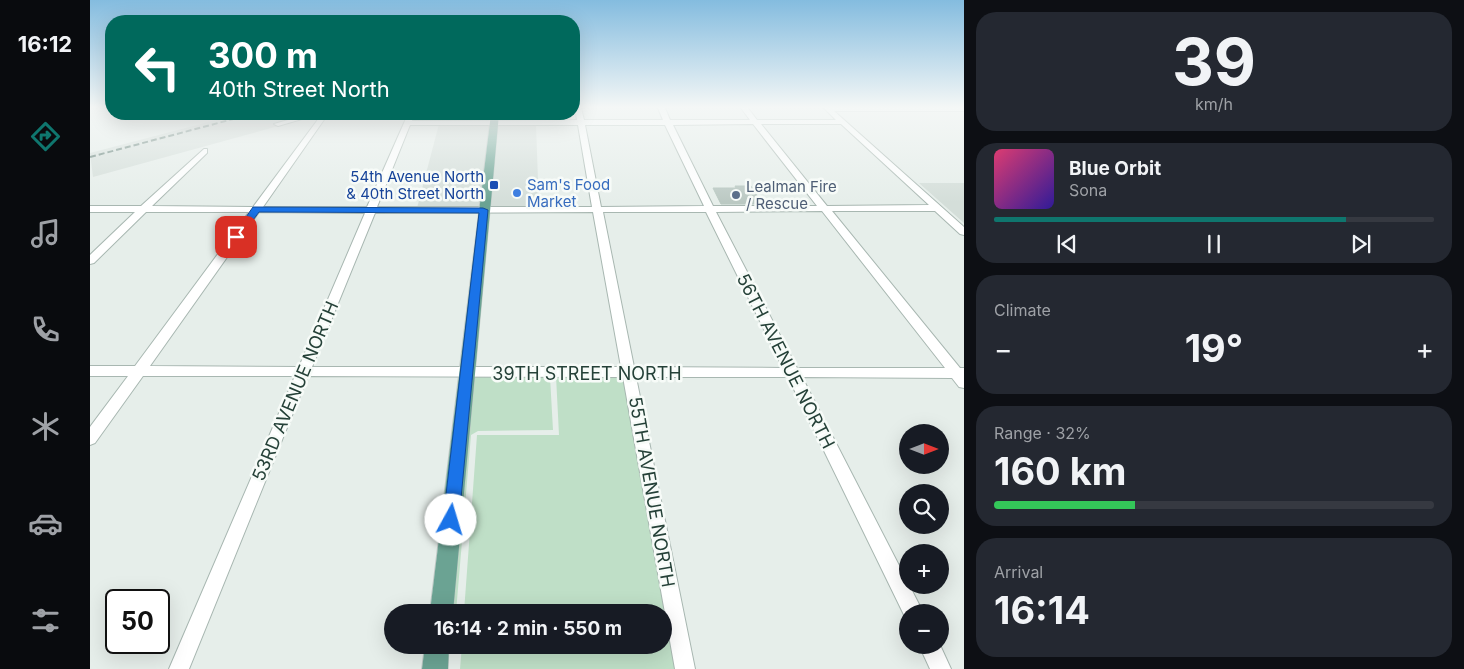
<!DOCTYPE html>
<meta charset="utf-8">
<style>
body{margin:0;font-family:Inter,sans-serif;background:#242831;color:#f1f3f6;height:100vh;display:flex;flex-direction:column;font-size:19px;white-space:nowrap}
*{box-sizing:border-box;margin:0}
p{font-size:16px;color:#9ea1a6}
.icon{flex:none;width:28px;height:28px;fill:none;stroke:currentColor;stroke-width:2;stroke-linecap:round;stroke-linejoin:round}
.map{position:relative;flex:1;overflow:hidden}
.sheet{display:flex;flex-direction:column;gap:12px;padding:12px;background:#0d0f14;width:500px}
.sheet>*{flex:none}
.hud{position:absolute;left:15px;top:15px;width:475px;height:105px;border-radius:20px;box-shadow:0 5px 20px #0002;background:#00695c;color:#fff;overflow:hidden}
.needle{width:32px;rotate:90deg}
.controls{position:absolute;left:809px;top:424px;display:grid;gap:10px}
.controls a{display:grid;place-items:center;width:50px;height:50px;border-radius:50%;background:#171b24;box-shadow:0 5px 20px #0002;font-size:25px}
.speed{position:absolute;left:15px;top:589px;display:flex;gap:10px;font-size:25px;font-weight:700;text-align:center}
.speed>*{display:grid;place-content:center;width:65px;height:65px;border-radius:50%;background:#171b24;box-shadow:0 5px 20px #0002;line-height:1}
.speed .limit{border:2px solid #111;border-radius:8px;background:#fff;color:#111}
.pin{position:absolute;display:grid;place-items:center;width:42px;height:42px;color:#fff;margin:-21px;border-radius:10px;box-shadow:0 2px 8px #0006}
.me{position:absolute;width:55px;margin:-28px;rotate:6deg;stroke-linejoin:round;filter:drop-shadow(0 0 4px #0008)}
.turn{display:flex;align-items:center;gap:18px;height:105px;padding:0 20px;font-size:22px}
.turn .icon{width:65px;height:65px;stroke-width:2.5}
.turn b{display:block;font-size:35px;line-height:42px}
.big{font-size:38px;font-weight:700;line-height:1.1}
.sheet .tile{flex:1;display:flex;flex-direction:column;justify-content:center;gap:8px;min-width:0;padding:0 18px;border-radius:20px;background:#242831}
.sheet .dial{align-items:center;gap:0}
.dial b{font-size:65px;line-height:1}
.song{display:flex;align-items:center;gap:15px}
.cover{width:60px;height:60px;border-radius:8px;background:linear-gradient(135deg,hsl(340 70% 55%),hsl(250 70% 35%))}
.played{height:5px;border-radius:2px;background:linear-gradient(90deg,#0f766e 80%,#363941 80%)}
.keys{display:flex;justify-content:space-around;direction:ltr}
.heat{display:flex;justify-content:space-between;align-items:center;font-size:28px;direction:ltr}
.charge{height:8px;border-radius:4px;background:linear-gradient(90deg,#34c759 32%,#363941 0)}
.trip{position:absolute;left:294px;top:604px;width:288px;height:50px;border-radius:25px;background:#171b24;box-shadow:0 5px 20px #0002;font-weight:700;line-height:50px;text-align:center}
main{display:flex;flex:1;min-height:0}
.menu{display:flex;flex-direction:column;width:90px;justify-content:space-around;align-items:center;background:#090b0e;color:#9ea1a6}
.menu .icon{width:35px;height:35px}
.menu .active{color:#0f766e}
.menu b{font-size:22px;color:#f1f3f6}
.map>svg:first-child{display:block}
.built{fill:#d4ded9}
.green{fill:#bfdfc7}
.building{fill:#bbc9c3;stroke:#b8c8c1}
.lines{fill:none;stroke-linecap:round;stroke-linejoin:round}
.minor-casing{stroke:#a8b7b1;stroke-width:2}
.major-casing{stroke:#c2cac7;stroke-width:1}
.minor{fill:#fff;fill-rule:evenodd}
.major{fill:#6ba393;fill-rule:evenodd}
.rail{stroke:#5f7c73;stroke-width:2;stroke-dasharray:6 3;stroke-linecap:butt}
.route{fill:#1a73e8;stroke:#114b97}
.transit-dot{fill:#1a4fb4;stroke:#f7fbf8;stroke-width:2}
.shop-dot{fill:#3f7fe0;stroke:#f7fbf8;stroke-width:2}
.service-dot{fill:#5c6f8a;stroke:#f7fbf8;stroke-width:2}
.labels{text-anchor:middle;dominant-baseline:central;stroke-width:5;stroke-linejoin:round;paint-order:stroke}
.far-transit-label{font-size:15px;fill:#164399;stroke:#f7fbf8;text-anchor:end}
.far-shop-label{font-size:15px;fill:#366cbe;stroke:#f7fbf8;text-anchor:start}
.far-service-label{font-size:15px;fill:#4e5e75;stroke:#f7fbf8;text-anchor:start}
.street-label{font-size:18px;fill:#254138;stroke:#f7fbf8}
</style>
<main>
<nav class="menu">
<b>16:12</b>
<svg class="icon active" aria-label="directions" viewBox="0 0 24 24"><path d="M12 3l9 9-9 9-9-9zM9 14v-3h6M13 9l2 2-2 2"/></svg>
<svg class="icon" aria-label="music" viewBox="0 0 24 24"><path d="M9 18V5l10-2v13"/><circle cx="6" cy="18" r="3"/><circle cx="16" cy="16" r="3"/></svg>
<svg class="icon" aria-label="phone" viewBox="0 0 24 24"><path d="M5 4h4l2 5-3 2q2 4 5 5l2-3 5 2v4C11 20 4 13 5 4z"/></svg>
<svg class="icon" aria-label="climate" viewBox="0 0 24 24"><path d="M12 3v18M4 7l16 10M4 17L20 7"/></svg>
<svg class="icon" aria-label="car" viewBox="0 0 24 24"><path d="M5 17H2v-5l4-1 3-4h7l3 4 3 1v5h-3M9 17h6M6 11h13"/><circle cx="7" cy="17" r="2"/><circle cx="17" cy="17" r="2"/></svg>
<svg class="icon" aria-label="filters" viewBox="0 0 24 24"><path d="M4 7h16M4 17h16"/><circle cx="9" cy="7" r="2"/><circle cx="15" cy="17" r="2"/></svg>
</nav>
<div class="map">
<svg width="874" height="669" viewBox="0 0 874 669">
<rect width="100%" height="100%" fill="#e6eeea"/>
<!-- built -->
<g class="built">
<path d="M149,114h72l-37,9 3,2 45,-11 -229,63 -3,-24z"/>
<path d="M352,114h50l-1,7 -51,1z"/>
<path d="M349,124h51l-11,84h-62z"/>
<path d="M407,124l39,1 3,83h-51z"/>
<path d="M829,183h45v40z"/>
</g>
<!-- green -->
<g class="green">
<path d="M466,376h69l50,293h-215l2,-24h200v-33h-198l13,-177h82z"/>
<path d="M383,377h77l3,53 -75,1 -7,4 -15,177h-6z"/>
</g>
<!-- building -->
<path class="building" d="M645,186h16l11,18h-41l-8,-16h23z"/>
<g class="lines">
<!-- minor casing -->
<g class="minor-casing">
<g id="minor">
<path d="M485,108h6l3,12h79l-5,-12h7l5,12h80l-9,-12h7l9,12h79l-12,-12h140v3h-130l130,116v8l-4,-1 -25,-23h-103l128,157h4v20l-5,-1 -7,-9 -150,-1 121,235h-15l-2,7 -118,-242h-152l59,292h-20l-52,-292 -315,-1 -119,293h-20l126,-293h-152l-48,67 -5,2v-18l38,-51h-38v-10h45l114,-154h-103l-52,51 -4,1v-9l45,-43h-45v-6h51l63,-57h3v4l-55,53 101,1 69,-93h6l-65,93h104l41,-93h6l-2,7 165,-1zM663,124l64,82h-104l-40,-81zM671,124h80l88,81 -102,1zM320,125h168l14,82h-215zM495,125h80l39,81 -103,1zM732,211l123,157h-148l-81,-156zM169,212l106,1 -66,154 -149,-1zM503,212l28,155h-309l63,-154zM513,212h103l77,156 -149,-1z"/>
<path d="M73,114h32l-20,5z"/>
<path d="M219,114h10l-41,12 -4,-2z"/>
<path d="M829,645h21l11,24h-21z"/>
</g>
</g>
<!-- major casing -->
<g class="major-casing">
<g id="major">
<path d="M401,114h8l-46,498h-23z"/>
<path d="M335,645h24l-1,24h-26z"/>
</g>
</g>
<!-- minor -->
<use href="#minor" class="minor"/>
<!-- major -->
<use href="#major" class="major"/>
<!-- rail -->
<path class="rail" d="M0,157l162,-43"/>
</g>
<!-- sky -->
<linearGradient id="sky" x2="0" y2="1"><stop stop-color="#84bcdf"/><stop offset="0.53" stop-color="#f4f7f6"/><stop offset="1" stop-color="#f4f7f6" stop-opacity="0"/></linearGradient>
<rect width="874" height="202" fill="url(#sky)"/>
<!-- route -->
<path class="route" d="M163,207l230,1 5,2 -29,310 -3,5 -5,2 -6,-2 -2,-5 36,-307 -220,-1 -20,27h-6l-1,-2z"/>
<!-- markers -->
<rect class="transit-dot" x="399" y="180" width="10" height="10" rx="2.5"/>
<circle class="shop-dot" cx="427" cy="193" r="5"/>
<circle class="service-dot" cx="646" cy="195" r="5"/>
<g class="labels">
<!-- far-transit labels -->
<g class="far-transit-label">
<text x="394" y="176">54th Avenue North<tspan x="394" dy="17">&amp; 40th Street North</tspan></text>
</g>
<!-- far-shop labels -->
<g class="far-shop-label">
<text x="437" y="184">Sam's Food<tspan x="437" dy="17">Market</tspan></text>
</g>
<!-- far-service labels -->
<g class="far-service-label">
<text x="656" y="186">Lealman Fire<tspan x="656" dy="17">/ Rescue</tspan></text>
</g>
<!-- street labels -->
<g class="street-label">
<text transform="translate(696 361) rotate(63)">56TH AVENUE NORTH</text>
<text x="497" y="373">39TH STREET NORTH</text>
<text transform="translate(205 391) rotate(-67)">53RD AVENUE NORTH</text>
<text transform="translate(562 492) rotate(80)">55TH AVENUE NORTH</text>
</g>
</g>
</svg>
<div class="controls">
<a><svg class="needle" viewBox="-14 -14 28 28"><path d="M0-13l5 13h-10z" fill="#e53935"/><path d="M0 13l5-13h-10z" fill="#9ea1a6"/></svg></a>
<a><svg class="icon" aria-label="search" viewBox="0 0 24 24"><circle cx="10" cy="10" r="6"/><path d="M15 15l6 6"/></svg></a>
<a>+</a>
<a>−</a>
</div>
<div class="speed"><div class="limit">50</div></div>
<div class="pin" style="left:146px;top:237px;background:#d93025"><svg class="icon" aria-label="arrive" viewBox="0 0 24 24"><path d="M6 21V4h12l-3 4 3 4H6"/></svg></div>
<svg class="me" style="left:361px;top:520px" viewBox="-20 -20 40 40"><circle r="19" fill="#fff"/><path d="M0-13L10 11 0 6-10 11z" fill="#1a73e8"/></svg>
<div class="trip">16:14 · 2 min · 550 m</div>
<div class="hud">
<div class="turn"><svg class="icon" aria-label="left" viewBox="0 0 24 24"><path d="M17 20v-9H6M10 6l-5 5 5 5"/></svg><div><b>300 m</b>40th Street North</div></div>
</div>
</div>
<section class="sheet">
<div class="tile dial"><b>39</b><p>km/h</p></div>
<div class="tile">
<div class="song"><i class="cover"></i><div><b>Blue Orbit</b><p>Sona</p></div></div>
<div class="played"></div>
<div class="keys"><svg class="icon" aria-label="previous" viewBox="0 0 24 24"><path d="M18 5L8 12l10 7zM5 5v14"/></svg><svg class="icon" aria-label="pause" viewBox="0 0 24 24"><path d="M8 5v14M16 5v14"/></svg><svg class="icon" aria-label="next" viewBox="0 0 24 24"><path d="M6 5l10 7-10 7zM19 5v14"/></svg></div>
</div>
<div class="tile"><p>Climate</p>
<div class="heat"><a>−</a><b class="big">19°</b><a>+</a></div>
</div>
<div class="tile"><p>Range · 32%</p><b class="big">160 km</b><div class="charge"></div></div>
<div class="tile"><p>Arrival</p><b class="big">16:14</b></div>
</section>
</main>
